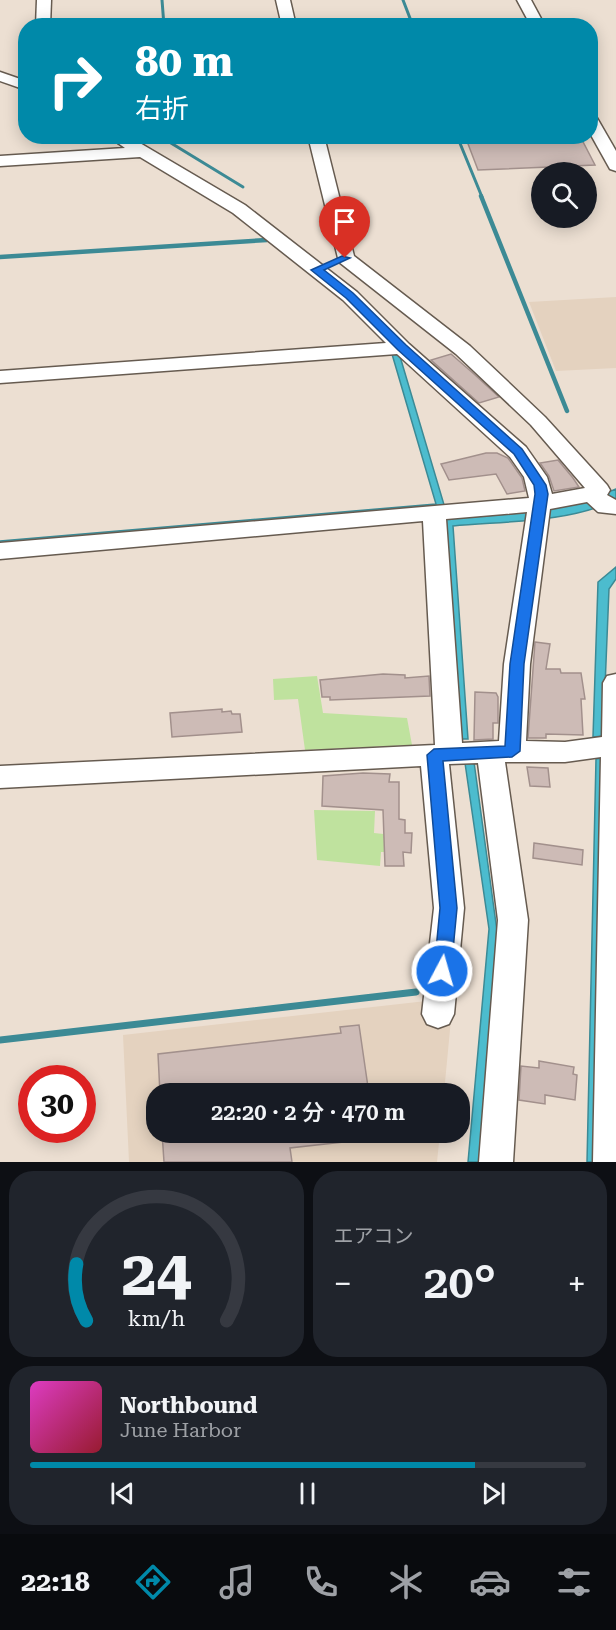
<!DOCTYPE html>
<html lang="ja">
<meta charset="utf-8">
<style>
body{margin:0;font-family:"Roboto Serif","Noto Sans JP",serif;background:#20242c;color:#f1f3f6;height:100vh;display:flex;flex-direction:column;font-size:22px;white-space:nowrap}
*{box-sizing:border-box;margin:0}
p{font-size:20px;color:#9ea1a6}
.icon{flex:none;width:33px;height:33px;fill:none;stroke:currentColor;stroke-width:2;stroke-linecap:round;stroke-linejoin:round}
.map{position:relative;height:1162px;overflow:hidden}
.side{display:flex;flex-direction:column;gap:9px;padding:9px;background:#0d0f14;flex:1}
.side>*{flex:none}
.banner{position:absolute;left:18px;top:18px;width:580px;height:126px;border-radius:24px;box-shadow:0 3px 15px #0003;background:#0089a9;color:#fff;overflow:hidden}
.tools{position:absolute;left:531px;top:162px;display:grid;gap:12px}
.tools a{display:grid;place-items:center;width:66px;height:66px;border-radius:50%;background:#171b24;box-shadow:0 3px 15px #0003;font-size:30px}
.speed{position:absolute;left:18px;top:1065px;display:flex;gap:12px;font-size:30px;font-weight:700;text-align:center}
.speed>*{display:grid;place-content:center;width:78px;height:78px;border-radius:50%;background:#171b24;box-shadow:0 3px 15px #0003;line-height:1}
.speed .limit{border:9px solid #d22;background:#fff;color:#111}
.pin{position:absolute;display:grid;place-items:center;width:51px;height:51px;color:#fff;margin:-62px -26px;border-radius:50% 50% 50% 0;rotate:-45deg;box-shadow:0 0 6px #0007}
.pin .icon{rotate:45deg}
.me{position:absolute;width:66px;margin:-33px;rotate:6deg;stroke-linejoin:round;filter:drop-shadow(0 0 4px #0008)}
.turn{display:flex;align-items:center;gap:21px;height:126px;padding:0 18px;font-size:27px}
.turn .icon{width:78px;height:78px;stroke-width:2.5}
.turn b{display:block;font-size:42px;line-height:51px}
.big{font-size:45px;font-weight:600;line-height:1.1}
.side .card{flex:1;display:flex;flex-direction:column;justify-content:center;gap:9px;min-width:0;padding:0 21px;border-radius:24px;background:#20242c}
.side .dial{align-items:center;gap:0}
.dial svg{height:156px;overflow:visible;fill:none;stroke:#363941;stroke-width:7;stroke-linecap:round;text-anchor:middle}
.dial text{fill:#f1f3f6;stroke:none}
.song{display:flex;align-items:center;gap:18px}
.cover{width:72px;height:72px;border-radius:9px;background:linear-gradient(135deg,hsl(310 70% 55%),hsl(350 70% 35%))}
.played{height:6px;border-radius:3px;background:linear-gradient(90deg,#0089a9 80%,#363941 80%)}
.keys{display:flex;justify-content:space-around;direction:ltr}
.heat{display:flex;justify-content:space-between;align-items:center;font-size:33px;direction:ltr}
.side .tiles{flex:1;display:grid;gap:9px;grid-template-columns:1fr 1fr}
.card:last-child{grid-column:span 2}
.trip{position:absolute;left:146px;top:1083px;width:324px;height:60px;border-radius:24px;background:#171b24;box-shadow:0 3px 15px #0003;font-weight:600;line-height:60px;text-align:center}
.tab-bar{display:flex;height:96px;justify-content:space-around;align-items:center;background:#090b0e;color:#9ea1a6}
.tab-bar .icon{width:42px;height:42px}
.tab-bar .active{color:#0089a9}
.tab-bar b{font-size:27px;color:#f1f3f6}
.map>svg:first-child{display:block}
.built{fill:#e4d2bf}
.green{fill:#bfe29e}
.water{fill:#4cbcce;stroke:#3c8a95;stroke-width:1.5}
.lines{fill:none;stroke-linecap:round;stroke-linejoin:round}
.stream-far2{stroke:#3c8a95;stroke-width:3}
.stream-far1{stroke:#3c8a95;stroke-width:4.5}
.stream{stroke:#3c8a95;stroke-width:7}
.building{fill:#cdbbb6;stroke:#a2908c;stroke-width:1.5}
.minor-casing{stroke:#665b50;stroke-width:3}
.minor{fill:#fff;fill-rule:evenodd}
.route{fill:#1a73e8;stroke:#114b97;stroke-width:1.5}
</style>
<div class="map">
<svg width="616" height="1162" viewBox="0 0 616 1162">
<rect width="100%" height="100%" fill="#ecdfd2"/>
<!-- built -->
<g class="built">
<path d="M616,297v71l-60,3 -27,-69z"/>
<path d="M453,998l-9,95 -288,1v38l284,1 -3,29h-308l-6,-127z"/>
</g>
<!-- green -->
<g class="green">
<path d="M317,676l6,37 84,5 5,27 -107,5 -7,-51 -24,1 -1,-21z"/>
<path d="M314,810l61,1 -1,22 19,2v17h-12l-1,14 -63,-6z"/>
</g>
<!-- water -->
<g class="water">
<path d="M399,353l46,155 -445,37v-4l436,-37 -44,-150z"/>
<path d="M616,489v11c-49,23 -110,21 -163,26l15,213h-10l-14,-220c59,-5 118,-5 172,-30z"/>
<path d="M616,567v12l-7,10 -6,147 -10,1 5,-155z"/>
<path d="M603,758l-7,404h-9l9,-403z"/>
<path d="M474,762l23,169 -18,231h-11l21,-233 -24,-166z"/>
</g>
<g class="lines">
<!-- stream-far2 -->
<g class="stream-far2">
<path d="M162,0l2,26"/>
<path d="M403,0l10,26"/>
<path d="M16,86l10,5"/>
<path d="M107,136l16,10"/>
<path d="M457,136l25,61"/>
<path d="M166,140l77,47"/>
</g>
<!-- stream-far1 -->
<g class="stream-far1">
<path d="M481,196l86,215"/>
<path d="M0,257l267,-17"/>
</g>
<!-- stream -->
<path class="stream" d="M0,1040l416,-48"/>
</g>
<!-- building -->
<g class="building">
<path d="M465,136h115l15,29 -117,5z"/>
<path d="M451,354l23,20 25,23 -20,6 -48,-43z"/>
<path d="M486,453h11l11,5 14,20 3,13 -18,3 -11,-20 -47,6 -8,-16z"/>
<path d="M558,460l15,18 6,9 -25,4 -5,-15 -9,-13z"/>
<path d="M535,642l15,2 -4,25h14l1,4h20l4,26h-4l2,36 -37,-1v4h-18z"/>
<path d="M383,674l22,1v3l24,-2 1,20 -100,4v-3h-8l-2,-17z"/>
<path d="M475,692l21,1 2,4v26h-5v16l-19,1z"/>
<path d="M222,709v3l9,-1 1,3h8l2,18 -70,5 -2,-24z"/>
<path d="M527,767l21,1 2,19 -20,-1z"/>
<path d="M363,773l27,1 -1,8h10v37l6,1v13h7l-1,20 -8,-1 1,14h-19l-2,-56 -61,-4 1,-30z"/>
<path d="M534,843l49,7 -1,15 -49,-7z"/>
<path d="M359,1025l10,69h-209l-2,-40 183,-21 -1,-6z"/>
<path d="M539,1061l35,6 -1,7 4,1 -2,25 -30,-5v9l-26,-4 2,-34 18,2z"/>
<path d="M162,1132h181v10l-53,6 2,14h-128z"/>
</g>
<g class="lines">
<!-- minor casing -->
<g class="minor-casing">
<g id="minor">
<path d="M37,0h14l-1,26h-14z"/>
<path d="M276,0h14l6,26h-14z"/>
<path d="M517,0h14l14,26h-14z"/>
<path d="M0,72l26,9v9l-26,-9z"/>
<path d="M591,116l6,2 19,33v20l-6,-2 -19,-34z"/>
<path d="M108,136h20l117,69 112,87 52,52 117,103 21,30 5,17 33,-6 -54,-63 -75,-71 -117,-92 -31,-126h16l30,120 116,90 75,71 62,68 3,5 -3,5 9,5v14l-18,-2 -11,-10 -37,7 -20,155 -4,77 39,1 37,-5 1,-54 4,-7 9,-2v488h-23l8,-405 -36,5h-60l23,158 -15,242h-34l19,-242 -20,-157 -29,1 15,144 -10,106 -5,10 -11,4 -11,-4 -5,-10 12,-106 -13,-142 -421,22v-22l435,-21 -12,-224 -423,38v-16l529,-45 -5,-21 -14,-20 -113,-103 -397,29v-12l386,-28 -43,-43 -110,-87 -93,-56 -140,9v-10l125,-8zM527,512l-23,152 -5,77 -37,2 -16,-224z"/>
</g>
</g>
<!-- minor -->
<use href="#minor" class="minor"/>
</g>
<!-- route -->
<path class="route" d="M342,256l8,2 -26,12 29,23 53,52 116,104 24,36 2,9 -24,170 -4,87 -8,6 -69,4 14,147 -6,63 -2,6 -7,2 -6,-2 -2,-6 6,-63 -13,-153 7,-6 71,-3 5,-82 25,-170 -1,-9 -20,-31 -116,-104 -52,-52 -35,-28z"/>
</svg>
<div class="tools">
<a><svg class="icon" aria-label="search" viewBox="0 0 24 24"><circle cx="10" cy="10" r="6"/><path d="M15 15l6 6"/></svg></a>
</div>
<div class="speed"><div class="limit">30</div></div>
<div class="pin" style="left:345px;top:258px;background:#d93025"><svg class="icon" aria-label="arrive" viewBox="0 0 24 24"><path d="M6 21V4h12l-3 4 3 4H6"/></svg></div>
<svg class="me" style="left:442px;top:971px" viewBox="-20 -20 40 40"><circle r="17" fill="#1a73e8" stroke="#fff" stroke-width="3"/><path d="M0-11L8 9 0 5-8 9z" fill="#fff"/></svg>
<div class="trip">22:20 · 2 分 · 470 m</div>
<div class="banner">
<div class="turn"><svg class="icon" aria-label="right" viewBox="0 0 24 24"><path d="M7 20v-9h11M14 6l5 5-5 5"/></svg><div><b>80 m</b>右折</div></div>
</div>
</div>
<section class="side">
<div class="tiles">
<div class="card dial"><svg viewBox="0 0 100 80">
<path d="M14 69A42 42 0 1 1 86 69"/>
<path d="M14 69A42 42 0 0 1 9 40" stroke="#0089a9"/>
<text x="50" y="56" font-size="32" font-weight="700">24</text>
<text x="50" y="72" font-size="11">km/h</text>
</svg></div>
<div class="card"><p>エアコン</p>
<div class="heat"><a>−</a><b class="big">20°</b><a>+</a></div>
</div>
<div class="card">
<div class="song"><i class="cover"></i><div><b>Northbound</b><p>June Harbor</p></div></div>
<div class="played"></div>
<div class="keys"><svg class="icon" aria-label="previous" viewBox="0 0 24 24"><path d="M18 5L8 12l10 7zM5 5v14"/></svg><svg class="icon" aria-label="pause" viewBox="0 0 24 24"><path d="M8 5v14M16 5v14"/></svg><svg class="icon" aria-label="next" viewBox="0 0 24 24"><path d="M6 5l10 7-10 7zM19 5v14"/></svg></div>
</div>
</div>
</section>
<nav class="tab-bar">
<b>22:18</b>
<svg class="icon active" aria-label="directions" viewBox="0 0 24 24"><path d="M12 3l9 9-9 9-9-9zM9 14v-3h6M13 9l2 2-2 2"/></svg>
<svg class="icon" aria-label="music" viewBox="0 0 24 24"><path d="M9 18V5l10-2v13"/><circle cx="6" cy="18" r="3"/><circle cx="16" cy="16" r="3"/></svg>
<svg class="icon" aria-label="phone" viewBox="0 0 24 24"><path d="M5 4h4l2 5-3 2q2 4 5 5l2-3 5 2v4C11 20 4 13 5 4z"/></svg>
<svg class="icon" aria-label="climate" viewBox="0 0 24 24"><path d="M12 3v18M4 7l16 10M4 17L20 7"/></svg>
<svg class="icon" aria-label="car" viewBox="0 0 24 24"><path d="M5 17H2v-5l4-1 3-4h7l3 4 3 1v5h-3M9 17h6M6 11h13"/><circle cx="7" cy="17" r="2"/><circle cx="17" cy="17" r="2"/></svg>
<svg class="icon" aria-label="filters" viewBox="0 0 24 24"><path d="M4 7h16M4 17h16"/><circle cx="9" cy="7" r="2"/><circle cx="15" cy="17" r="2"/></svg>
</nav>
